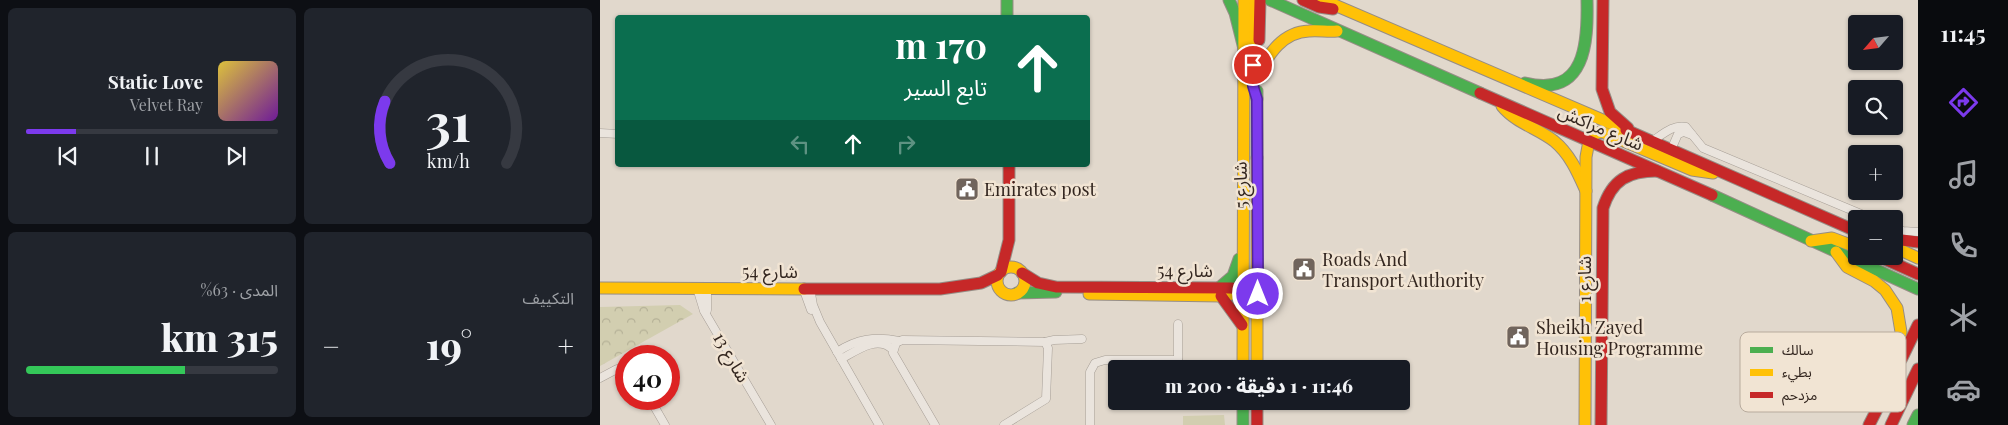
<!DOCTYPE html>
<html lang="ar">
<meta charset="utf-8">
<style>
body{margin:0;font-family:"Playfair Display","Noto Sans Arabic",serif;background:#20242c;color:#f1f3f6;direction:rtl;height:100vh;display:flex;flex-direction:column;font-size:19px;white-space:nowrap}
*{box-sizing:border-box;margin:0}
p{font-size:16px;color:#9ea1a6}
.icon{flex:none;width:28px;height:28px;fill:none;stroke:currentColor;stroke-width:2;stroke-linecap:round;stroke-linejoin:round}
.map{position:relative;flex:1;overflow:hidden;direction:ltr}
.panel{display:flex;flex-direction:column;gap:8px;padding:8px;background:#0d0f14;width:600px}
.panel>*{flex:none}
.banner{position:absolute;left:15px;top:15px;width:475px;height:152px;border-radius:5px;box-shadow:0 1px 4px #0004;direction:rtl;background:#0b6e4f;color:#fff;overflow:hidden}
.needle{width:32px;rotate:242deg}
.controls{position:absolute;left:1248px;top:15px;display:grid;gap:10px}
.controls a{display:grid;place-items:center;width:55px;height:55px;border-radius:5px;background:#171b24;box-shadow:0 1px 4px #0004;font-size:25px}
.speed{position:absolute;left:15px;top:345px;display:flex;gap:10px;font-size:25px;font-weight:700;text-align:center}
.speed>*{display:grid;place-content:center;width:65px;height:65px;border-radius:50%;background:#171b24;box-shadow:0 1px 4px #0004;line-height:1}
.speed .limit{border:8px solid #d22;background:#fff;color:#111}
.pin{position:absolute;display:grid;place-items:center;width:42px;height:42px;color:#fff;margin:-21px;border:2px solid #fff;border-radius:50%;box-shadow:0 1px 5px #0007}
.me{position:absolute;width:55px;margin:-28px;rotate:0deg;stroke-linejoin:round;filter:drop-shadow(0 0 4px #0008)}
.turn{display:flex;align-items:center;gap:18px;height:105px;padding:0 20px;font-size:22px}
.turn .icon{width:65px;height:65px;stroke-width:2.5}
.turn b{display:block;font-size:35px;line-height:42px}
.lanes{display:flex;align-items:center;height:48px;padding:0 20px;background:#0003;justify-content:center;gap:25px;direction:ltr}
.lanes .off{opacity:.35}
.big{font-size:38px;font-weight:800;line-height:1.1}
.panel .widget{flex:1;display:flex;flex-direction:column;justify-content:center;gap:8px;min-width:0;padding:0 18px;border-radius:8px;background:#20242c}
.panel .dial{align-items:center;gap:0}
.dial svg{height:130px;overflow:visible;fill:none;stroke:#363941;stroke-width:7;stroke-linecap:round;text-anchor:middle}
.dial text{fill:#f1f3f6;stroke:none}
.song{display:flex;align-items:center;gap:15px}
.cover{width:60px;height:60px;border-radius:8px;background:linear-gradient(135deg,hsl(50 70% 55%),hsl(280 70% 35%))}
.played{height:5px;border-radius:2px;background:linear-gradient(90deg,#7c3aed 20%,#363941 20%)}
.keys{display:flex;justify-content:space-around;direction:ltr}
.heat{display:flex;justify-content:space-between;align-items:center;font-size:28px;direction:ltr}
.charge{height:8px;border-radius:4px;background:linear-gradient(90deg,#34c759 63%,#363941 0)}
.panel .tiles{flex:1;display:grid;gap:8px;grid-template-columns:repeat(2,1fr)}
.trip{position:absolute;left:508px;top:360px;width:302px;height:50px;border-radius:5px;background:#171b24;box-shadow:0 1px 4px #0004;font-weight:800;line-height:50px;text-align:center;direction:rtl}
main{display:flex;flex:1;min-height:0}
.dock{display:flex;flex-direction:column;width:90px;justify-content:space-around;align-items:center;background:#090b0e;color:#9ea1a6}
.dock .icon{width:35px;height:35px}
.dock .current{color:#7c3aed}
.dock b{font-size:22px;color:#f1f3f6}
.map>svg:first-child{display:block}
.green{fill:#d2ceb0}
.park{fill:url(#park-crowns)}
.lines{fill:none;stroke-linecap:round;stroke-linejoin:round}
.street-casing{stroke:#a69e96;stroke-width:9}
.fast-casing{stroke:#968d85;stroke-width:13}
.slow-casing{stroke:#968d85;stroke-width:13}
.jam-casing{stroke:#968d85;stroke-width:13}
.street{stroke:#eae4dd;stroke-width:8}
.fast{stroke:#4caf50;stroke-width:11}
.slow{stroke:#ffc107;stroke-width:11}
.jam{stroke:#c62828;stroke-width:11}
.route-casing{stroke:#51269a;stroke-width:12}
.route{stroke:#7c3aed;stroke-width:9}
.labels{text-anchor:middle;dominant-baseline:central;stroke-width:5;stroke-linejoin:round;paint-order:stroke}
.street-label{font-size:18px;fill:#33261f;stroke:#f1e4d3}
.poi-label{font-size:18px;fill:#33261f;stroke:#f1e4d3;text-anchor:start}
.key{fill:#f1e4d3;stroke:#b8ab9d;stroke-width:1}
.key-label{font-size:14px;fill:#33261f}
</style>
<main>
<nav class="dock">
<b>11:45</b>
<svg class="icon current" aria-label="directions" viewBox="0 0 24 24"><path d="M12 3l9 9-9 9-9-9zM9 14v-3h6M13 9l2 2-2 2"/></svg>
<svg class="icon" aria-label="music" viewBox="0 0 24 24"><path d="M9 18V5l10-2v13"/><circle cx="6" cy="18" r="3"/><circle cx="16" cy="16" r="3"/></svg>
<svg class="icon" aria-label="phone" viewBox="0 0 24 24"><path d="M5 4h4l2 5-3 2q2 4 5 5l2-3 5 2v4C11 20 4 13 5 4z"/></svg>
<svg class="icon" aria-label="climate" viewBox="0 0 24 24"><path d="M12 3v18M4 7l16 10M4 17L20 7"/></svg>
<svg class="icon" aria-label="car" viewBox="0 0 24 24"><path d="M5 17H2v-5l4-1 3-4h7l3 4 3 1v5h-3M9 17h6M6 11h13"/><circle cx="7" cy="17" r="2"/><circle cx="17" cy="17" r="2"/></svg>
</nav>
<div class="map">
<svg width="1318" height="425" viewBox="0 0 1318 425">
<defs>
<pattern id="park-crowns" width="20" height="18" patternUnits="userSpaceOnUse" patternTransform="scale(1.25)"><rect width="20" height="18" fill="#d2ceb0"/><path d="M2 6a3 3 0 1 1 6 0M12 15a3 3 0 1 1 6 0" fill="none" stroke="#b5b197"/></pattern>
</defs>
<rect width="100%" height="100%" fill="#e1d8cc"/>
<!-- green -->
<path class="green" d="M624,415l1,10h-42v-9z"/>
<!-- park -->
<path class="park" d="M80,305l13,9 -93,52v-59z"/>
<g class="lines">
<!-- street casing -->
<g class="street-casing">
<g id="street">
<path d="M0,133l18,1"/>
<path d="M1051,142c11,-7 22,-18 35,-15l17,21 170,71"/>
<path d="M1071,150l7,-16 6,-2 8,3"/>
<path d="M1294,228l9,3 15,1"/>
<path d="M97,288l7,23 67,114"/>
<path d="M203,288l8,22"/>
<path d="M210,288l3,17 7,17 59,103"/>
<path d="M107,310v-22"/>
<path d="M578,324v45"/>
<path d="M445,342l9,-2 28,-1"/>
<path d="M237,352c20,-13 38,-16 62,-11"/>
<path d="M241,359c15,-8 36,-24 51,-10"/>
<path d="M0,378l17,-9h9"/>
<path d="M50,399l15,26"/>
<path d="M335,425l-42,-72 3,-10 6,-3 143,2 3,6 -2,51 -42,26"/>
<path d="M490,425v-53l5,-9 10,-3h73"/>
</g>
</g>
<!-- fast casing -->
<g class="fast-casing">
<g id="fast">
<path d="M407,0v18"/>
<path d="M629,0l6,13 9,36"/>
<path d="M670,0l210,93"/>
<path d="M925,83c61,15 63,-41 62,-83"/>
<path d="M657,91v67"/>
<path d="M1112,195l206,94"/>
<path d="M619,288l14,-12 6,-17"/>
<path d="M417,293l39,-1"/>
<path d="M643,401v24"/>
<path d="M1313,425l5,-10"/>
</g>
</g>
<!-- slow casing -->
<g class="slow-casing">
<g id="slow">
<path d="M653,0v86l4,13"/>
<path d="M723,0l303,130"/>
<path d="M658,75c11,-22 25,-43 51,-44 9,-1 19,1 28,0"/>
<path d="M902,106c14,17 35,22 52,35 16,13 24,32 32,50"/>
<path d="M989,141l7,-8 6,-1 90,38 21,3"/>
<path d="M657,158v211"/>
<path d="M1211,241l21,-3 24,9"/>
<path d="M1294,247l24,11"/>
<path d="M1236,252l11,15 27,14 11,9 12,18 4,24 -11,34 -3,23"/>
<circle cx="411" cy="281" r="14"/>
<path d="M0,288l204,1"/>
<path d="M489,294l132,2 22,-4"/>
<path d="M643,369l1,-369"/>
<path d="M985,425l1,-268 3,-16"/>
</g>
</g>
<!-- jam casing -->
<g class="jam-casing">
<g id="jam">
<path d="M703,0l16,7 14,2"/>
<path d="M1003,0l-1,89 8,23 18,16"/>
<path d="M659,40l1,-40"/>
<path d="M880,93l232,102"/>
<path d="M1026,130l230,101"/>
<path d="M1294,239l24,3"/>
<path d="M1278,256l40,18"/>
<path d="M401,272l8,-32v-75"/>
<path d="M422,273l16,10 18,4 175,1 8,1 9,6"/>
<path d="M204,289h136l41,-6 17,-8"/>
<path d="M621,296l21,29"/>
<path d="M1301,360l17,-35"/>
<path d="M657,401v24"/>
<path d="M1001,425l2,-217c9,-28 25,-37 54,-37"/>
<path d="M1269,425l23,-45"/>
<path d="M1291,425l27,-56"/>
</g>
</g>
<!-- street -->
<use href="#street" class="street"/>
<!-- fast -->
<use href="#fast" class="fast"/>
<!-- slow -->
<use href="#slow" class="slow"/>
<!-- jam -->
<use href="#jam" class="jam"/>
</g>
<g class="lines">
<!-- route casing -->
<g class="route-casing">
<path id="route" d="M653,65v21l4,13 1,195"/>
</g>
<!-- route -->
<use href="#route" class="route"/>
</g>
<!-- icons -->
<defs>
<g id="civic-square" transform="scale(1.25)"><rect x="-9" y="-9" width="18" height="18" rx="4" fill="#70645c" stroke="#f1e4d3"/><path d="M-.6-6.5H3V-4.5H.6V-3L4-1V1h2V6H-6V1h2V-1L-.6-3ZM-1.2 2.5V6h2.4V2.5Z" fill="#fff"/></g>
</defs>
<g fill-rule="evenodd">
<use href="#civic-square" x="367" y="189"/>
<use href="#civic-square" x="704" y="269"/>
<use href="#civic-square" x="918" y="337"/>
</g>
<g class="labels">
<!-- street labels -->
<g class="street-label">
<text transform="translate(1001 127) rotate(23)">شارع مراكش</text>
<text transform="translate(640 185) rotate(-91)">شارع 5</text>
<text x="585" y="270">شارع 54</text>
<text x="170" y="271">شارع 54</text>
<text transform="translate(984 279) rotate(-90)">شارع 1</text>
<text transform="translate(132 357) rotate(60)">شارع 13</text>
</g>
<!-- poi labels -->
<g class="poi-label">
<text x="384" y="189">Emirates post</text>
<text x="722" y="259">Roads And<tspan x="722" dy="21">Transport Authority</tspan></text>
<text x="936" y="327">Sheikh Zayed<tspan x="936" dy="21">Housing Programme</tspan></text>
</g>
</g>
<!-- legend -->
<rect x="1140" y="332" width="166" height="80" rx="8" class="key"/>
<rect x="1150" y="347" width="23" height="6" fill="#4caf50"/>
<rect x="1150" y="369" width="23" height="7" fill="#ffc107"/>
<rect x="1150" y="392" width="23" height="6" fill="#c62828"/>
<g class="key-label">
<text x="1182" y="355">سالك</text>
<text x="1182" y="377">بطيء</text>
<text x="1182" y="400">مزدحم</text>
</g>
</svg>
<div class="controls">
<a><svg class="needle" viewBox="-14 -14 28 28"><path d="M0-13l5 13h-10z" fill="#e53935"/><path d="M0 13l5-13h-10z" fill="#9ea1a6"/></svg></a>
<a><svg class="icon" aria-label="search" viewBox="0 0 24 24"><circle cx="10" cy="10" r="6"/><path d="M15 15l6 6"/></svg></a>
<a>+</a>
<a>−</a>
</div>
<div class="speed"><div class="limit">40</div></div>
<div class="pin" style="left:653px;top:65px;background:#d93025"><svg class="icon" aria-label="arrive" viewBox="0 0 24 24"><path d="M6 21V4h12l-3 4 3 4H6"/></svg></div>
<svg class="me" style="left:658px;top:294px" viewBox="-20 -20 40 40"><circle r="17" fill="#7c3aed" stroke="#fff" stroke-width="3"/><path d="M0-11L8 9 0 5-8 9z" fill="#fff"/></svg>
<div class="trip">11:46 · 1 دقيقة · 200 m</div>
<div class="banner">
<div class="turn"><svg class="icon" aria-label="ahead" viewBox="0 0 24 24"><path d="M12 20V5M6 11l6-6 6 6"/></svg><div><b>170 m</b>تابع السير</div></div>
<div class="lanes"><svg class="icon off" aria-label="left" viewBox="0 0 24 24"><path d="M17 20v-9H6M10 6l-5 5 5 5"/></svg><svg class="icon" aria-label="ahead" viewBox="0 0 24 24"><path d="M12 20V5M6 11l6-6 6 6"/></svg><svg class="icon off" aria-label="right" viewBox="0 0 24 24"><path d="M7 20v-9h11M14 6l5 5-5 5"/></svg></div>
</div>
</div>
<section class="panel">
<div class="tiles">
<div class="widget dial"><svg viewBox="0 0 100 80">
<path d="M14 69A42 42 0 1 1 86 69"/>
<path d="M14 69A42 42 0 0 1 11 31" stroke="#7c3aed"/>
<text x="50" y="56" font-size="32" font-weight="700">31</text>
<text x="50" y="72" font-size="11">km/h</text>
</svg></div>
<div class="widget">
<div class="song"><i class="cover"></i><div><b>Static Love</b><p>Velvet Ray</p></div></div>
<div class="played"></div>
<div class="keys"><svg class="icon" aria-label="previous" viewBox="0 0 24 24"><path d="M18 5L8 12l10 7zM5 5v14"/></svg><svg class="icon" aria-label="pause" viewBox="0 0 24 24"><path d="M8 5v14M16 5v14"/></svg><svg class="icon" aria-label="next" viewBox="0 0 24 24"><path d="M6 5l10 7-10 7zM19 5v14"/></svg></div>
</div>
<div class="widget"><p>التكييف</p>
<div class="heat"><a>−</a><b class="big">19°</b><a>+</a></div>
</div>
<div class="widget"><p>المدى · 63%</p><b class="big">315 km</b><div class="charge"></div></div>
</div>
</section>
</main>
